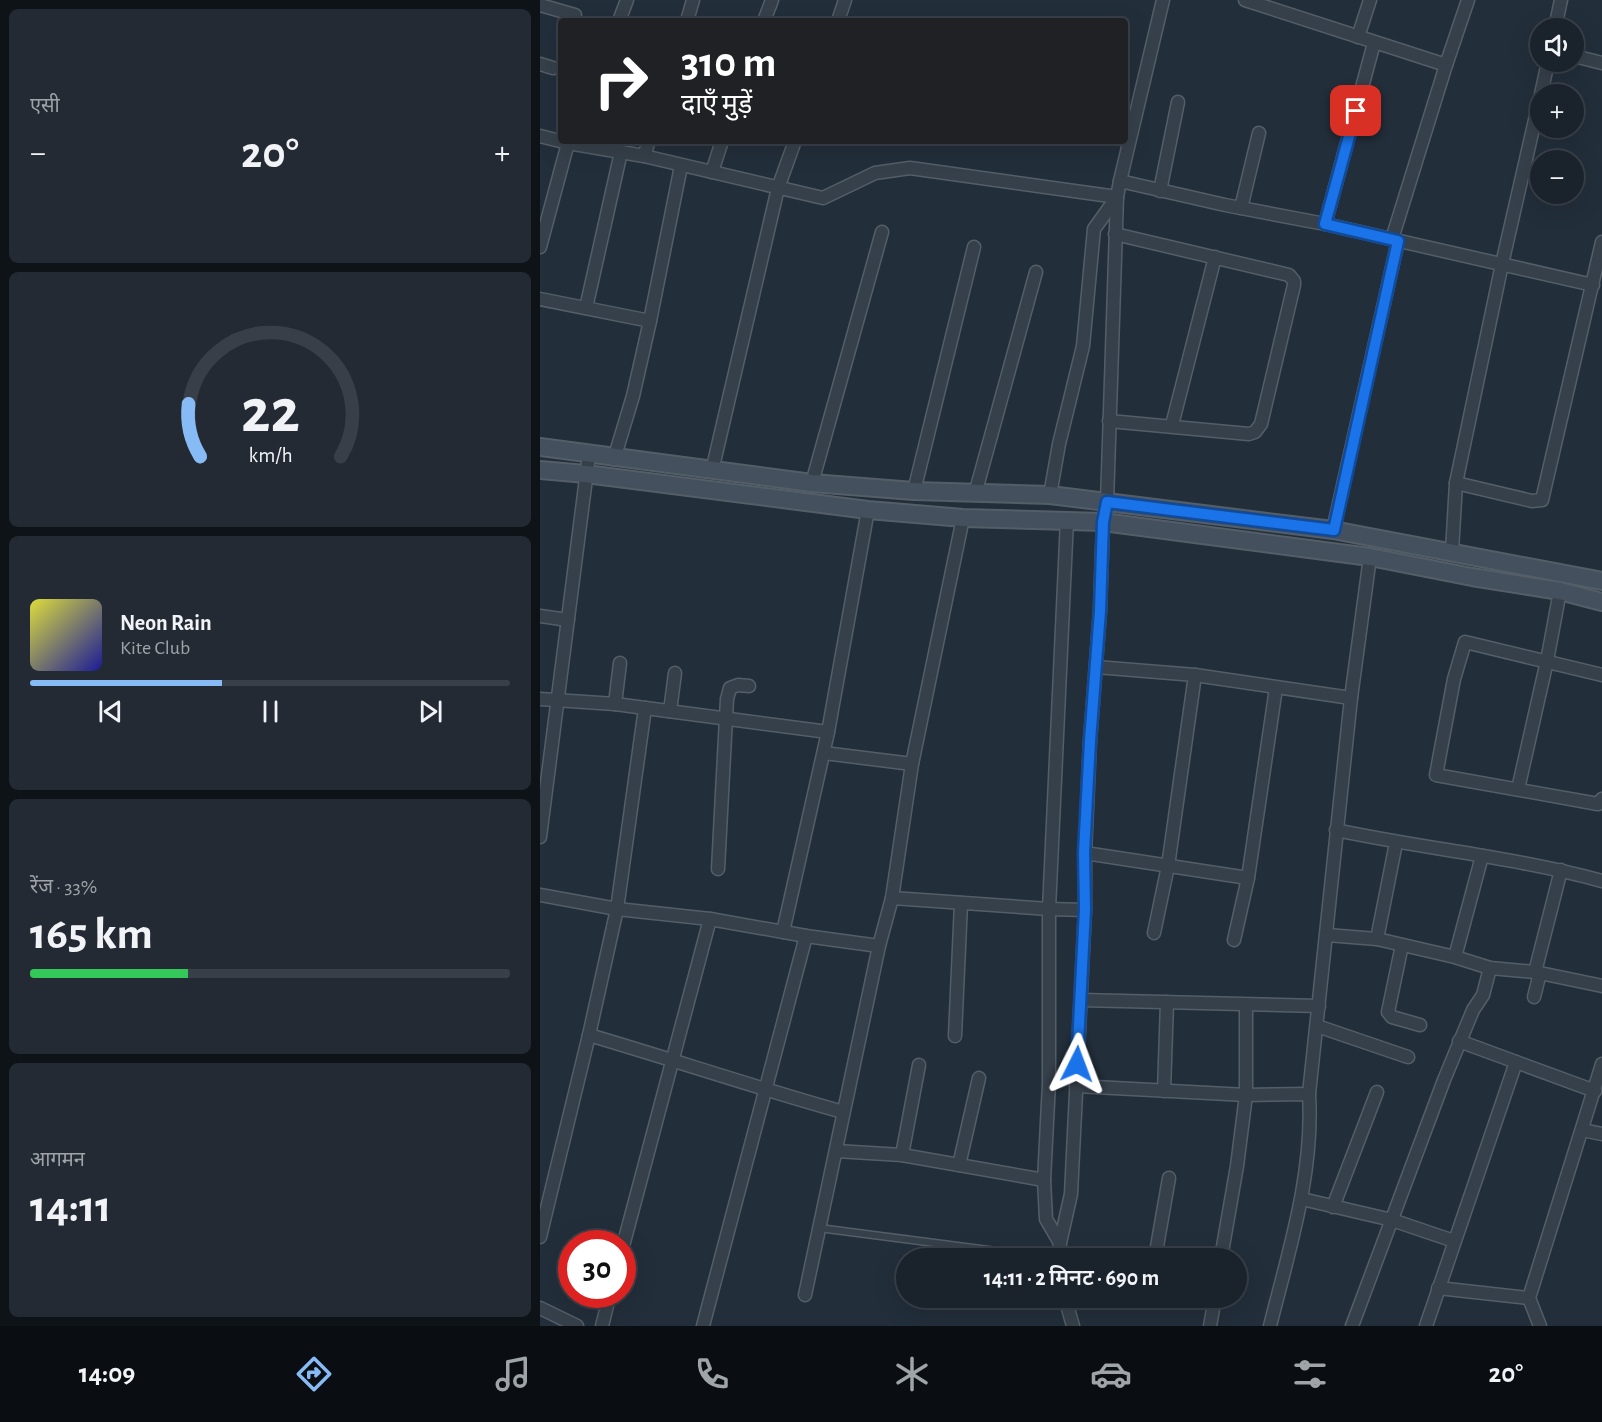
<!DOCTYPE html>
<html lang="hi">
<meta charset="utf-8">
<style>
body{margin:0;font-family:"Alegreya Sans","Noto Sans Devanagari",sans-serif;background:#232a34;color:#f1f3f6;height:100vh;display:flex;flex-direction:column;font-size:22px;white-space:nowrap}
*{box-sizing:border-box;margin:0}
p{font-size:20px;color:#9fa4a9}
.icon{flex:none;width:33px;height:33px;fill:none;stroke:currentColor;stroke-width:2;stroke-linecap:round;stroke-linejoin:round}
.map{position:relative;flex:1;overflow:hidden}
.panel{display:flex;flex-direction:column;gap:9px;padding:9px;background:#0e1318;width:540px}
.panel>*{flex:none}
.banner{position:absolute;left:18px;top:18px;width:570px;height:126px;border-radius:6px;box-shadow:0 6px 24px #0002,0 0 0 2px #383f48;background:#202124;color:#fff;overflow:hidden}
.fabs{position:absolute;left:990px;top:18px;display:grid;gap:12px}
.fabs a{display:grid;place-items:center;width:54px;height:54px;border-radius:50%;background:#1a222c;box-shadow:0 6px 24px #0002,0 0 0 2px #383f48;font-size:30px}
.speed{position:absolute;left:18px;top:1230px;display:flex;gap:12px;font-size:30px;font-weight:700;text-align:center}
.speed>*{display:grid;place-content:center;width:78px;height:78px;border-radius:50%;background:#1a222c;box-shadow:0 6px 24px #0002,0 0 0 2px #383f48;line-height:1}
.speed .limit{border:9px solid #d22;background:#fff;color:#111}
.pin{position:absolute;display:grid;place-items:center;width:51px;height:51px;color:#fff;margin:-26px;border-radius:12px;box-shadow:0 3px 9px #0006}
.me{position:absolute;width:66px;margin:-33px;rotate:3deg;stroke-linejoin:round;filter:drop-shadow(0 0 4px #0008)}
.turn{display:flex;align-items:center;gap:21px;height:126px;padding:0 24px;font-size:27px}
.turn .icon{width:78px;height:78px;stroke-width:2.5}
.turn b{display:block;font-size:42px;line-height:51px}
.big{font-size:45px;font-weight:600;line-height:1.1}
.panel .widget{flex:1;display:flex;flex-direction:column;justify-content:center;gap:9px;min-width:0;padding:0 21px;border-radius:9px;background:#232a34}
.panel .dial{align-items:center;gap:0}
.dial svg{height:156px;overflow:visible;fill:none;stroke:#383f48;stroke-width:7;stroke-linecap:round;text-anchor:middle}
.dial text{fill:#f1f3f6;stroke:none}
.song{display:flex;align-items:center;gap:18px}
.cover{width:72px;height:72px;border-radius:9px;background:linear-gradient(135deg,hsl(60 70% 55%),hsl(240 70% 35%))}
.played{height:6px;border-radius:3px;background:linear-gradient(90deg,#87bbf5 40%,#383f48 40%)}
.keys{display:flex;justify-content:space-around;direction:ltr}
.heat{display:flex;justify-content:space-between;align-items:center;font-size:33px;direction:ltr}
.charge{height:9px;border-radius:4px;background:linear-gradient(90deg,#34c759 33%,#383f48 0)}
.trip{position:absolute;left:356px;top:1248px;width:351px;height:60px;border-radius:30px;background:#1a222c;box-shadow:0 6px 24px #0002,0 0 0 2px #383f48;font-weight:600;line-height:60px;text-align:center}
.menu{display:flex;height:96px;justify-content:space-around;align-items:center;background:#0a0e12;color:#9fa4a9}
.menu .icon{width:42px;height:42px}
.menu .current{color:#87bbf5}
.menu b{font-size:27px;color:#f1f3f6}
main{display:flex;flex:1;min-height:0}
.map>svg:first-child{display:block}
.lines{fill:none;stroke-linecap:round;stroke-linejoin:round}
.lane-casing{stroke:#545e68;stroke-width:9}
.street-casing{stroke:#545e68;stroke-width:15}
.secondary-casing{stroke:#545e68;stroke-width:20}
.lane{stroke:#36404a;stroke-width:6}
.street{stroke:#36404a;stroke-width:12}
.secondary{stroke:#44505d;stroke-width:16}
.route-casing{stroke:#114b97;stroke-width:15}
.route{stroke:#1a73e8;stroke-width:10}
</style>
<main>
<section class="panel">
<div class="widget"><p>एसी</p>
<div class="heat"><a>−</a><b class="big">20°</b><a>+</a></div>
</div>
<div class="widget dial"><svg viewBox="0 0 100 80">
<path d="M14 69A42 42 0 1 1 86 69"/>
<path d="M14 69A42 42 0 0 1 8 42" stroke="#87bbf5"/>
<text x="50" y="56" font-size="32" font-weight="700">22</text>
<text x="50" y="72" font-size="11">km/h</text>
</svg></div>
<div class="widget">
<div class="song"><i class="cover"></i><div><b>Neon Rain</b><p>Kite Club</p></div></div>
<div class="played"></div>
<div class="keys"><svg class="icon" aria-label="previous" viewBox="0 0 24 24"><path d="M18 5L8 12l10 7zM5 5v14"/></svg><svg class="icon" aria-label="pause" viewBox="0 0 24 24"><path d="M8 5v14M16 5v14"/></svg><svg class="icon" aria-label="next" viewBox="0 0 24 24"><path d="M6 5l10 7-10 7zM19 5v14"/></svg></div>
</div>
<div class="widget"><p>रेंज · 33%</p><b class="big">165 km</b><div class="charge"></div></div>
<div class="widget"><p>आगमन</p><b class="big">14:11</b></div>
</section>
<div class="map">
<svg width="1062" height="1326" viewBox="0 0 1062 1326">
<rect width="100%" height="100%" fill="#222e3a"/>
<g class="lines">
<!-- lane casing -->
<g class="lane-casing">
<path id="lane" d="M279,1228l232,30"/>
</g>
<!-- street casing -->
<g class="street-casing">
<g id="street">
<path d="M705,0l201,65 -54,174"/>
<path d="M0,5l35,10"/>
<path d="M79,21l8,-21"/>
<path d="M147,21l6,-21"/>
<path d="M224,21l8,-21"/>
<path d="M298,21l7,-21"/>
<path d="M1015,28l6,-28"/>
<path d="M818,37l12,-37"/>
<path d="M1034,56l28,7"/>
<path d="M0,64l13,4"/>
<path d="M906,65l22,-65"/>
<path d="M1001,94l7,-32"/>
<path d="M0,136l28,7 -28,104"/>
<path d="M29,141l-1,2 76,13 179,42 52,-25 35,-5 207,29 -10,305 -4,20 -3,89 -10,130 -5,112v57l-14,284 -11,49 -2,15"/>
<path d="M104,156l5,-15"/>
<path d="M172,172l10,-31"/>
<path d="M580,181l43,-181"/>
<path d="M620,191l18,-89"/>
<path d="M701,208l18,-75"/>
<path d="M785,224l49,-181"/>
<path d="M0,299l110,22 -17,75 -19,63"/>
<path d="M46,308l35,-156"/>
<path d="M110,321l31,-155"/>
<path d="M569,421l140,13 6,-2 6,-8 33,-139v-4l-5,-6 -174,-41"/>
<path d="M632,425l43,-168"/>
<path d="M172,471l66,-283 17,-47"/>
<path d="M272,483l70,-251"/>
<path d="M916,483l76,18 10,-1 60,-258"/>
<path d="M374,491l60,-244"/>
<path d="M435,494l61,-222"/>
<path d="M510,495l9,-51 24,-98 11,-117 23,-32 3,-16 105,24 100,19 268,61"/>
<path d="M793,530l65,-289"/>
<path d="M912,551l4,-68 46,-219 38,-166"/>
<path d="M0,616l28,4"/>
<path d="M556,667l99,8 156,23"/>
<path d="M1062,675l-137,-33 -11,37 -18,96 162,29 4,-5"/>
<path d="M0,699l75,5 213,28"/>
<path d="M75,704l5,-41"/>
<path d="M130,711l5,-38"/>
<path d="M284,753l88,11"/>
<path d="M978,789l29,-128 13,-70"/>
<path d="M796,830c89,19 179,27 266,51"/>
<path d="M0,837l49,-382"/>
<path d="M545,853l163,25"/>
<path d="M178,869l9,-170 3,-11 8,-3 11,1"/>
<path d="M0,895l77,14 93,10 96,17 73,10"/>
<path d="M352,898l20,-134 51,-246"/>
<path d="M243,932l45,-200 40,-222"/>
<path d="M614,933l14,-67 27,-191"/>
<path d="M787,935l50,4 78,18 35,11 45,4 67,14"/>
<path d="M837,939l19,-96"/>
<path d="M694,940l14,-62 28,-190"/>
<path d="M862,945l-14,67 4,5 28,8"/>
<path d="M915,957l27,-101"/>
<path d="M995,972l26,-102"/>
<path d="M994,997l6,-24"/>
<path d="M541,1000l238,6"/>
<path d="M777,1026l91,31"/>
<path d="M49,1035c85,25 168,53 254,77"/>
<path d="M415,1036l6,-133"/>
<path d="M919,1041l136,50"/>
<path d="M536,1086l170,9 63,-1c5,79 -20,156 -39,232"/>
<path d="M624,1091l3,-89"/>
<path d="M769,1094l42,-396 19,-141"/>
<path d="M1042,1130l20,4"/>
<path d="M296,1151l66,4 142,25 5,-97v-174l18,-389"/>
<path d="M362,1155l17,-90"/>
<path d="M419,1165l20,-87"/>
<path d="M504,1180l2,39 14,24"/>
<path d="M762,1199l90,21 62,21"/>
<path d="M793,1207l44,-115"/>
<path d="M0,1237l49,-202 28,-126 28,-201"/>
<path d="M82,1250l88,-331"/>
<path d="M615,1258l14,-80"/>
<path d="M681,1258l16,-92 9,-71v-90"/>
<path d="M898,1288l91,10"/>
<path d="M265,1295l74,-349 13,-48 157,11 36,1"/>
<path d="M525,1298l8,28"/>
<path d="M0,1308l37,18"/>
<path d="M62,1326l8,-32"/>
<path d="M163,1326l103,-390"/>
<path d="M670,1326l5,-28"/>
<path d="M812,1326l92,-246 29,-70 10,-15 7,-27"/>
<path d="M886,1326l90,-264"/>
<path d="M1000,1326l-11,-28 73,-234"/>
</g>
</g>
<!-- secondary casing -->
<g class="secondary-casing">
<g id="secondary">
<path d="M0,447l272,36 102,8 136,4 283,35 269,51"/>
<path d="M0,470l46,4 282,36 95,8 140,4 267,35 102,20 88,14 42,11"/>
</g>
</g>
<!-- lane -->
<use href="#lane" class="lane"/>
<!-- street -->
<use href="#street" class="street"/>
<!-- secondary -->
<use href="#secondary" class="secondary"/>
</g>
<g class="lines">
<!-- route casing -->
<g class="route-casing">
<path id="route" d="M537,1064l8,-155 -1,-56 6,-112 10,-130 3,-89 4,-20 227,28 64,-289 -73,-17 31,-113"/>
</g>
<!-- route -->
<use href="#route" class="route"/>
</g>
</svg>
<div class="fabs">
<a><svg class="icon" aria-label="sound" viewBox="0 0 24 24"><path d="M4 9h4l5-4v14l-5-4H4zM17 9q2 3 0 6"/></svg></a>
<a>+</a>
<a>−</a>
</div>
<div class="speed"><div class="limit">30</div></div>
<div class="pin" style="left:816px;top:111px;background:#d93025"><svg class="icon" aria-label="arrive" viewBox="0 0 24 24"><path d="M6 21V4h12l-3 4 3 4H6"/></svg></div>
<svg class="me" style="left:537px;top:1064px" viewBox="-20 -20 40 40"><path d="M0-17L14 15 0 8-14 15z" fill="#1a73e8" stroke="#fff" stroke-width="4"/></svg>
<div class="trip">14:11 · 2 मिनट · 690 m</div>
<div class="banner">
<div class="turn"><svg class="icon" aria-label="right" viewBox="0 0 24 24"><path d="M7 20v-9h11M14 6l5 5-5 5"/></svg><div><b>310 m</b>दाएँ मुड़ें</div></div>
</div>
</div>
</main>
<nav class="menu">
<b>14:09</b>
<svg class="icon current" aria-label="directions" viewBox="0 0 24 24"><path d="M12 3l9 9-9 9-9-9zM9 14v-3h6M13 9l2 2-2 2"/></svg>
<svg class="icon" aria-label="music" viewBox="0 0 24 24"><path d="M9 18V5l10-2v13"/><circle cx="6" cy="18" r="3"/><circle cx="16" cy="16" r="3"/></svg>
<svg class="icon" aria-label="phone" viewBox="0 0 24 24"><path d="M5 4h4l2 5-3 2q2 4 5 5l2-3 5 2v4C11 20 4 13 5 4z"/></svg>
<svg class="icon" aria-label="climate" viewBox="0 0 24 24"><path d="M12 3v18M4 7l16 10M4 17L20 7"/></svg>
<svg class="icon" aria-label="car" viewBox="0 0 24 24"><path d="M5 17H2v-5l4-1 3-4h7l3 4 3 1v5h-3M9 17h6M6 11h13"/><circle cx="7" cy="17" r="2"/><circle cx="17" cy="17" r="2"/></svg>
<svg class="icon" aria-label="filters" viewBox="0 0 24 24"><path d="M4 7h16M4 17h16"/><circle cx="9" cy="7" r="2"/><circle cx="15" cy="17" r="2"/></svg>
<b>20°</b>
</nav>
